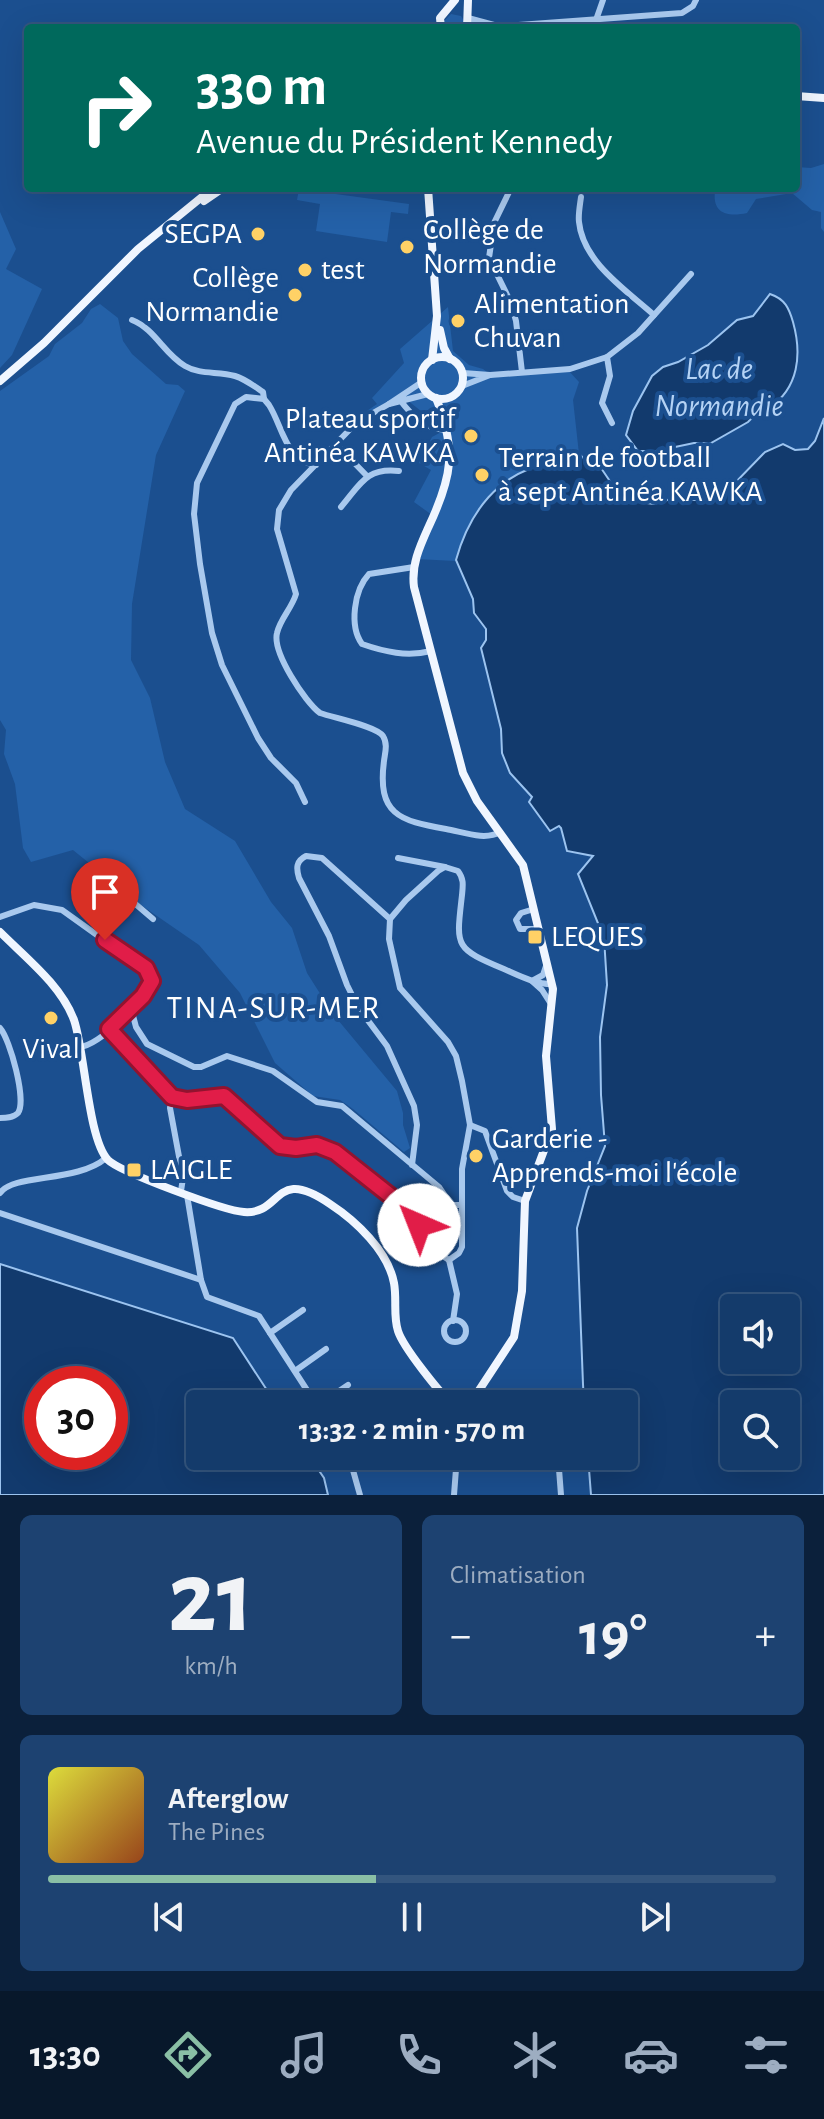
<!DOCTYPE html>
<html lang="fr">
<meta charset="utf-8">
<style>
body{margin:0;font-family:"Alegreya Sans",sans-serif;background:#1d4271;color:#f1f3f6;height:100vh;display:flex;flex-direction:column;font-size:30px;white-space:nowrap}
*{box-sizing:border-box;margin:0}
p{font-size:26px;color:#9dadc1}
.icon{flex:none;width:44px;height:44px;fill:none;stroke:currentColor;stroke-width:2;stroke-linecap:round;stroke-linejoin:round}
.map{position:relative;height:1495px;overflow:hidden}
.sheet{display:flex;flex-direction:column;gap:20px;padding:20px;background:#0b203b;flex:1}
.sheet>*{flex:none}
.hud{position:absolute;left:24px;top:24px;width:776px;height:168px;border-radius:8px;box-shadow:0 8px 32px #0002,0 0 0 2px #33557e;background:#00695c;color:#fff;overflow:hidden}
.controls{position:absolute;left:720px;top:1294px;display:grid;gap:16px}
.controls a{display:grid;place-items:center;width:80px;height:80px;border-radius:8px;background:#143b6b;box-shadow:0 8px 32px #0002,0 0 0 2px #33557e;font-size:40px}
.speed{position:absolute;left:24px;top:1366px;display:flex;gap:16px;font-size:40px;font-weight:700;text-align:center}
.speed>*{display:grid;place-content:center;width:104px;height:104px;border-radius:50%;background:#143b6b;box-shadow:0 8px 32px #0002,0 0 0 2px #33557e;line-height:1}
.speed .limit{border:12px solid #d22;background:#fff;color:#111}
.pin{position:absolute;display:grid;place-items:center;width:68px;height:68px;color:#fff;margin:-82px -34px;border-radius:50% 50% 50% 0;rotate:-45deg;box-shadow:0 0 8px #0007}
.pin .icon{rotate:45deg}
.me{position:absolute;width:88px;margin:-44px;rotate:316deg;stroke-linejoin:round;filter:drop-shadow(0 0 6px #0008)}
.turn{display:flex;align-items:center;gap:28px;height:168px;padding:0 40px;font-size:36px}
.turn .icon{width:104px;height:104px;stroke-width:2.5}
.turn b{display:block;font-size:56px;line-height:68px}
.big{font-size:60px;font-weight:700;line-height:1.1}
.sheet .card{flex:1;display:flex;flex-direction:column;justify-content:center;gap:12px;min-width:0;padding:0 28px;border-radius:12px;background:#1d4271}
.sheet .dial{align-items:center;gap:0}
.dial b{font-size:104px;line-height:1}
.song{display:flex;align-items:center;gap:24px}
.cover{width:96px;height:96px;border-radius:12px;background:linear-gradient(135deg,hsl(60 70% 55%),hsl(20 70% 35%))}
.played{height:8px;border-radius:4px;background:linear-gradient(90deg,#8abfa5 45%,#33557e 45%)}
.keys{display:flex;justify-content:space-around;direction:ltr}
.heat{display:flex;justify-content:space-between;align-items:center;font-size:44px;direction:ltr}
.sheet .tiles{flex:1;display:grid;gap:20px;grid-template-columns:1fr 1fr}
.card:last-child{grid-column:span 2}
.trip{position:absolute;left:186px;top:1390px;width:452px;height:80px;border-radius:8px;background:#143b6b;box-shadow:0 8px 32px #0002,0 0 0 2px #33557e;font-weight:700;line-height:80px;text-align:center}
.tabs{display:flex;height:128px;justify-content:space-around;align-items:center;background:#08182b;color:#9dadc1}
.tabs .icon{width:56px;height:56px}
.tabs .on{color:#8abfa5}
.tabs b{font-size:36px;color:#f1f3f6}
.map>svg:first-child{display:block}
.green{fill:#2461a8}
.water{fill:#123a6d;stroke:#9cc4f0;stroke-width:2;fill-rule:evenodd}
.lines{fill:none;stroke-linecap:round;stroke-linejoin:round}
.minor{stroke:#a9c9ee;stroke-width:6}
.major{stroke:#f0f6ff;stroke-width:8}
.route-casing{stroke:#92132f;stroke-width:20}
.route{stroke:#e11d48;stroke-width:14}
.poi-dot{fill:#ffd166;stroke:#1b4f8f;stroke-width:3}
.labels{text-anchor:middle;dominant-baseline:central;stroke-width:8;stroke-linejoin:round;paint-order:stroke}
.poi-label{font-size:30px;fill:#fff;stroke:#1b4f8f;text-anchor:start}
.water-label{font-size:32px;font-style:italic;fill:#b5d3f5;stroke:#1b4f8f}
.neighbourhood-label{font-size:32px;letter-spacing:2px;fill:#fff;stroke:#1b4f8f}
</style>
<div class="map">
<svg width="824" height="1495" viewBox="0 0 824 1495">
<rect width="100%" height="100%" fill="#1b4f8f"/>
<!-- green -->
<g class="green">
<path d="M451,14l10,2 3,5 -1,7h-18l-1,-7z"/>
<path d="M824,164v68l-3,-4v-16l-9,-2 -20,-17 -36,6 -9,14c-19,4 -35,1 -32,-22l7,-3h74v-21l15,1z"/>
<path d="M299,189l110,15 -1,10 -17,-2 -4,30 -71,-11 4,-27 -23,-4z"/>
<path d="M0,212l16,37 -10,20 36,20 -30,66 -12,13z"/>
<path d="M100,304l18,14 5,23 9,13 34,30 12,1 7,6 -29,64 -24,149 -1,56 19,38 15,64 20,47 50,32 36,61 21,26 15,45 26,41 64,77 6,22v12l7,23 -6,4 -51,-43 -13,-9 -27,-4 -38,-33 -35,-70 -41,-48 -58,-40 -68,-55 -42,12 -8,-14 -8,-64 -11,-30 2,-24 -6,-10v-329l49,-35 6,-12 27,-21 9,-14z"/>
<path d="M448,307l5,44 16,14 14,4 8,6 77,-5 11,12 -6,18 6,54 11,10 11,4 15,22 15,11 23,3 -87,347 -6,-23 -2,-2 -9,5 -21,-29 3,-5 -22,-24 -8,-20 -1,-24 -20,-81 5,-8v-11l-12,-16 -1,-14 -17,-38 -40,-2 16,-44 -18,-13 17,-32 -12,-7 13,-26 13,-7 -43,-34 -57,30 32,-22 -5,-6 32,-35 -4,-14z"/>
</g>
<!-- water -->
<g class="water">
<path d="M770,294c15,5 19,14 23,28 9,32 6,66 -24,86l-6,-1 -15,15 -37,21h-17l-38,8h-18l-12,-16 7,-24 19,-35 11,-9 15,-5 30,-17 29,-25 16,-4z"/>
<path d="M824,418v1077h-233l-3,-39h36v-52h-40l-1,-20 -6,-156 10,-37 18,-45 -4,-51 -1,-58 7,-52 -3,-47 -26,-64 15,-18 -26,-5 -6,-23 -2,-2 -9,5 -21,-29 3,-5 -22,-24 -8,-20 -1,-24 -20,-81 5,-8v-11l-12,-16 -1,-14 -17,-39c13,-47 42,-88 95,-97 11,-2 19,1 28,-9l11,10 11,4 15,22 15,11 23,3 20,-6 32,3 28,-17 31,-32 18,-8 12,6 13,-1 7,-8zM734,1308h52v52h-52zM734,1404h52v52h-52z"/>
<path d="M0,1264l233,74 43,66h-76v52h109l15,22 4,17h-328zM42,1384h68v68h-68z"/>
</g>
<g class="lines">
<!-- minor -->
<g class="minor">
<path d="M468,18l26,7 11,1 177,-13 11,-7 3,-6"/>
<path d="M596,20l7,-20"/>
<path d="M511,188l-17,35 -5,35 22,45 5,18 6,51"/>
<path d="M581,197c-1,8 -3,18 -2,25 4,40 47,68 75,93"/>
<path d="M132,320c23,9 32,34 53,46 15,9 33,5 50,10 10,3 19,10 28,16l1,7"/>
<path d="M607,357l31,-24 53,-59"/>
<path d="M490,375l80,-6 37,-12 3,19 -8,27 10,20"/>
<path d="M422,382l-33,22 39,-10"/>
<path d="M462,386l28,-11 -27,-2"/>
<path d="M400,400c12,16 25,29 46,30"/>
<path d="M389,404l-32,18 -66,68 -12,20 -2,19 19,65c-4,14 -16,25 -19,39 -5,19 28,69 43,80 14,5 56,13 63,23 5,8 2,17 1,25 -7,53 15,60 62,68 17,3 39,12 54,3"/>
<path d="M336,444l31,32"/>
<path d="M341,507c19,-22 25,-40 58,-36"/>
<path d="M414,567l-45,7c-15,16 -20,52 -7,70 23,8 45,13 69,7"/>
<path d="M305,802l-9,-19 -25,-25 -13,-20 -36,-73 -10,-32 -12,-69 -6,-50 3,-31 38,-79 11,-7 18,2 5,6c14,22 16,56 47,60"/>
<path d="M398,858l47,9"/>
<path d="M534,909l-13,4 -5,7 4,9h19"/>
<path d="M0,917l34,-12 28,5 88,63 2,12c-15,18 -49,59 -72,62"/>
<path d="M390,919l-68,-61 -16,-2c-10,5 -10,12 -7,22l30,58 18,49 11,22 29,39 27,60 3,19 -5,40"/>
<path d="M105,940v-14c-18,-17 -28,-33 -7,-54l55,47"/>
<path d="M546,966l-3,9 -11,6 10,9 9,14"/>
<path d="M131,1008l5,19 11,17 47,23h7l26,-11 46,15 44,31 25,4 97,81 12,18h10"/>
<path d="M0,1028c10,11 27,73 18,85 -5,5 -12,5 -18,5"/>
<path d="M109,1029l63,68 15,3 37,-4 56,50 16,2 21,-3 18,7 72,57 31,44 11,7 10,-7 3,-6v-78l8,-44 -8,-44 -6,-25 -8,-14 -48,-54 -11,-49 1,-20 16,-19 32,-29 7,-4 13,4c6,8 5,14 4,24 -6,52 -8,53 42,74 16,7 31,15 48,15"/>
<path d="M172,1097l-2,11 13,70 -2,13"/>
<path d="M470,1125l15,6 22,60 6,6 12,4"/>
<path d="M0,1193c14,-20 77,-10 106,-35"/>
<path d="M187,1195l14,85 6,17 52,19 57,88"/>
<path d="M0,1213l201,67"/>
<path d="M449,1260l8,34 -4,27"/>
<circle cx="455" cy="1331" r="11"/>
<path d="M270,1333l33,-23"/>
<path d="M295,1371l31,-22"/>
<path d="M554,1400l1,4"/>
<path d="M320,1404l28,-19"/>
<path d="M349,1456l11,39"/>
<path d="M558,1456l3,39"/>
<path d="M454,1495l3,-39"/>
</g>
<!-- major -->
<g class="major">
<path d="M441,28l-1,-10 15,-18"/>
<path d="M467,28l1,-28"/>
<path d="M796,96l28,2"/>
<path d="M428,188l9,128 -5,44"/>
<path d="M204,201l19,-13"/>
<path d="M440,330l4,18 6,11"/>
<circle cx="442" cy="378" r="21"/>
<path d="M0,381l44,-38 94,-94 75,-61"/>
<path d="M436,398c21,52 16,79 -7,128 -9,20 -18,39 -15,61l49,186 14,28 46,64 30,124 -7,67 6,73 -27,72 -3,90 -8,46 -44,67"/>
<path d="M0,932c26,26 61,53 74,88 11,32 14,119 34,140 12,12 117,51 136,52 39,3 29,-47 86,-8 26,17 58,47 64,79 3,16 -1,33 4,48 5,16 41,61 54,73"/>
</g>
</g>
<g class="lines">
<!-- route casing -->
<g class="route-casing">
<path id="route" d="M105,940l41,28 6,13 -9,15 -34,33 63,68 15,3 37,-4 56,50 16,2 21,-3 18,7 72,57 12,16"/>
</g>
<!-- route -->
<use href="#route" class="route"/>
</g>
<!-- markers -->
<g class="poi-dot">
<circle cx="258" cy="234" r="8"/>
<circle cx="407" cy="247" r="8"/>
<circle cx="305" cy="270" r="8"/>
<circle cx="295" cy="295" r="8"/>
<circle cx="458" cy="321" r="8"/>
<circle cx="471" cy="436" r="8"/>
<circle cx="482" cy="475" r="8"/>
<rect x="527" y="929" width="16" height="16" rx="4"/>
<circle cx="51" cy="1018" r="8"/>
<circle cx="476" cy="1156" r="8"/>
<rect x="126" y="1162" width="16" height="16" rx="4"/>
</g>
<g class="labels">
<!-- poi labels -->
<g class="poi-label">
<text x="423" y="230">Collège de<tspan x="423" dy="34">Normandie</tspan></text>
<text x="242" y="234" text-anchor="end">SEGPA</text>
<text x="321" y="270">test</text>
<text x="279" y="278" text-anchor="end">Collège<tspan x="279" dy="34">Normandie</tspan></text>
<text x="474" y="304">Alimentation<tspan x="474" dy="34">Chuvan</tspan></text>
<text x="455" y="419" text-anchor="end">Plateau sportif<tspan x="455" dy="34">Antinéa KAWKA</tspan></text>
<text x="498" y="458">Terrain de football<tspan x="498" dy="34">à sept Antinéa KAWKA</tspan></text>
<text x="551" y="937">LEQUES</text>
<text x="51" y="1049" text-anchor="middle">Vival</text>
<text x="492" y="1139">Garderie -<tspan x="492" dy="34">Apprends-moi l'école</tspan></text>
<text x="150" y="1170">LAIGLE</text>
</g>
<!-- water labels -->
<g class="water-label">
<text x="719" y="369">Lac de<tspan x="719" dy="37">Normandie</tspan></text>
</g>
<!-- neighbourhood labels -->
<g class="neighbourhood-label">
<text x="274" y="1008">TINA-SUR-MER</text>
</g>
</g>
</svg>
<div class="controls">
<a><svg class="icon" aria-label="sound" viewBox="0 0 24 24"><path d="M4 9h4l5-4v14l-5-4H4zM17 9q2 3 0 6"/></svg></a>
<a><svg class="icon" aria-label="search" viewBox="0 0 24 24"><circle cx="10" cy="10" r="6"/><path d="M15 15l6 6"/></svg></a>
</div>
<div class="speed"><div class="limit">30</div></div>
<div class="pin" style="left:105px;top:940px;background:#d93025"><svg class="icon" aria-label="arrive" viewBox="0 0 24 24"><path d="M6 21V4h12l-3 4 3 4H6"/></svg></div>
<svg class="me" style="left:419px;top:1225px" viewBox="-20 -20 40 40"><circle r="19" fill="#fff"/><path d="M0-13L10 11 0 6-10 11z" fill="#e11d48"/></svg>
<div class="trip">13:32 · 2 min · 570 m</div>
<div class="hud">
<div class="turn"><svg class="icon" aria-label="right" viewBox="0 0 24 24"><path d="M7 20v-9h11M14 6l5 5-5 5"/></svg><div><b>330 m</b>Avenue du Président Kennedy</div></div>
</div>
</div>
<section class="sheet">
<div class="tiles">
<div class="card dial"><b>21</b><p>km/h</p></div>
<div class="card"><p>Climatisation</p>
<div class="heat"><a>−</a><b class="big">19°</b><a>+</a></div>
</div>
<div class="card">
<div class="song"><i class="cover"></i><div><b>Afterglow</b><p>The Pines</p></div></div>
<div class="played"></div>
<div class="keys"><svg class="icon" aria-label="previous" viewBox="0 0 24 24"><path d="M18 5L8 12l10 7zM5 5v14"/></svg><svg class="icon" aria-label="pause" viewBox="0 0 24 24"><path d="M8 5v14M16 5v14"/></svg><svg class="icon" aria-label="next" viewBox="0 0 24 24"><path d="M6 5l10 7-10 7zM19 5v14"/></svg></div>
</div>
</div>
</section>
<nav class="tabs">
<b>13:30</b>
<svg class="icon on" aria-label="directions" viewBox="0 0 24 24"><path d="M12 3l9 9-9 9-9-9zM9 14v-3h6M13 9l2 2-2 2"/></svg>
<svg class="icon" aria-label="music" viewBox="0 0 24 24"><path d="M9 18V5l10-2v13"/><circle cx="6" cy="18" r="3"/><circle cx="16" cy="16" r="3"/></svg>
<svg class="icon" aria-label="phone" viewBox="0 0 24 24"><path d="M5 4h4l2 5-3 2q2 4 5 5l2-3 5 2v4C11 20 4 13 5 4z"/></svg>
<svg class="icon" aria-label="climate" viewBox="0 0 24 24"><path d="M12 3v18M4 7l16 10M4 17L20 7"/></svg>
<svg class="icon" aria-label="car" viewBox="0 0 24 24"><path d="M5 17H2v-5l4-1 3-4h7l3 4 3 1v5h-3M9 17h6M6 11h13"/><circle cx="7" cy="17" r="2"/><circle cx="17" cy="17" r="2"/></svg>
<svg class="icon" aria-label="filters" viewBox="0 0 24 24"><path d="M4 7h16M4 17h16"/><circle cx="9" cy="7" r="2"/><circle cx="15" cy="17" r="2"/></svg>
</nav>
